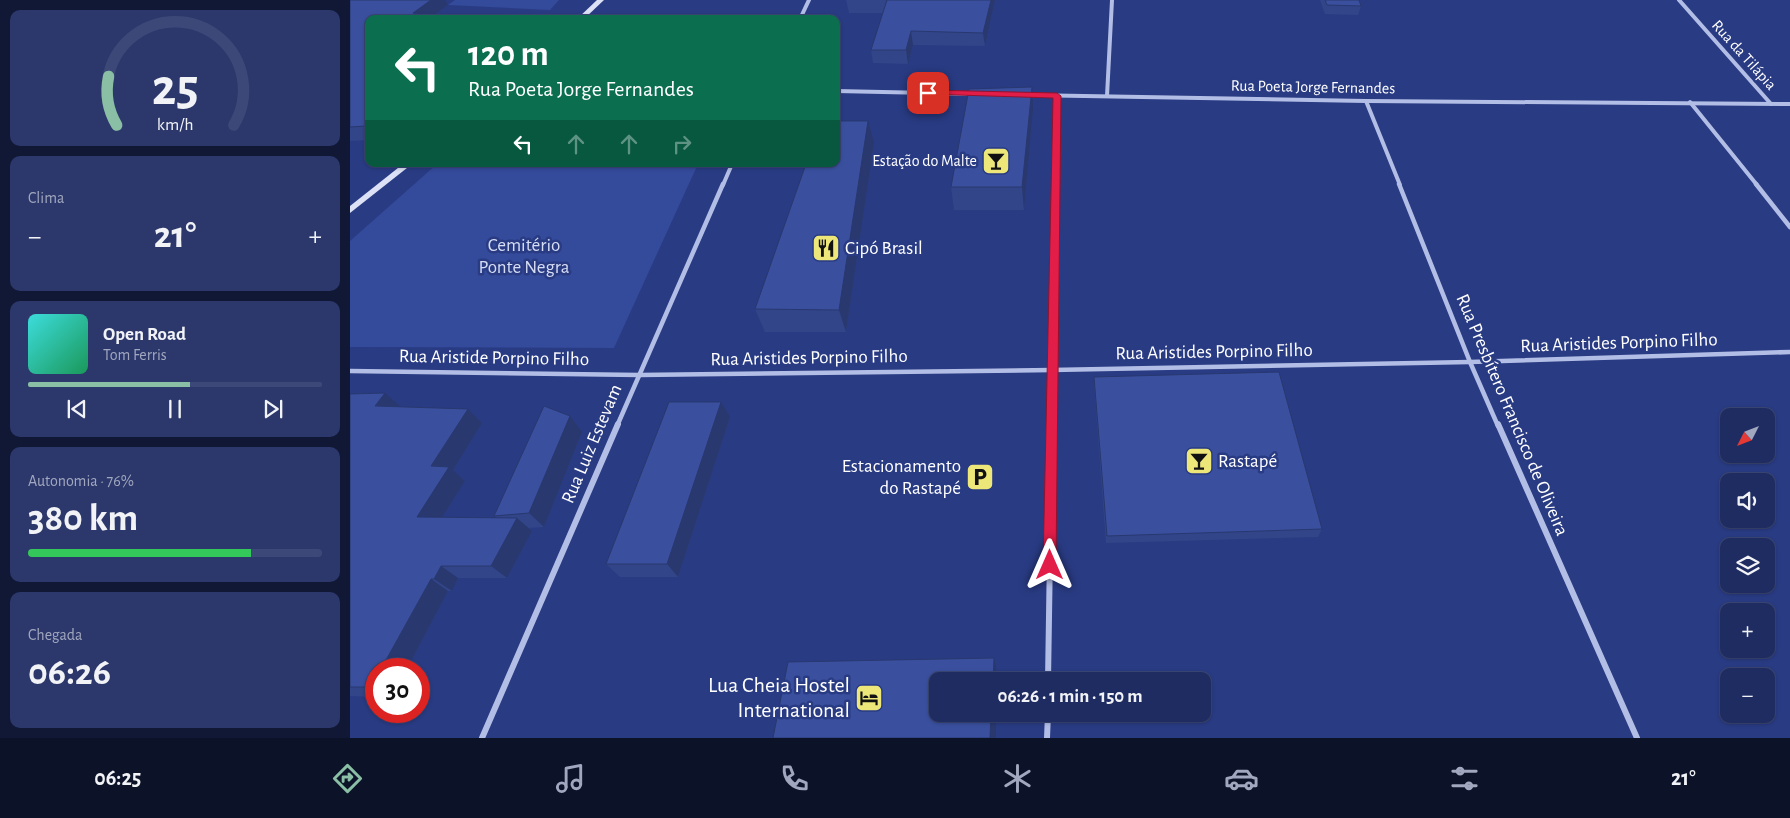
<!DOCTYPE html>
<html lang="pt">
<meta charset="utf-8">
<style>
body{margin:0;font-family:"Alegreya Sans",sans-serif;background:#2c386b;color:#f1f3f6;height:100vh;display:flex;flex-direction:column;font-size:19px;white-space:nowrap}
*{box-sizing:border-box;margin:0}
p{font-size:16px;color:#a1a7be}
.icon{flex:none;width:28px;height:28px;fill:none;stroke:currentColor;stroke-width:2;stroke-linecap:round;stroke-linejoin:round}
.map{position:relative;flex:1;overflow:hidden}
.side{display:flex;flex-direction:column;gap:10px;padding:10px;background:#111836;width:350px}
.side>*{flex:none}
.banner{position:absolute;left:15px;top:15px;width:475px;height:152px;border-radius:10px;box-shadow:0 1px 4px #0004,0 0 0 1px #3c4877;background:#0b6e4f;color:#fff;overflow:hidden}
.needle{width:32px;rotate:228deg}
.buttons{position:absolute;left:1370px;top:408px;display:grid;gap:10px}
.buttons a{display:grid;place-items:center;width:55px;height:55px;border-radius:10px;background:#1f2c62;box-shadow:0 1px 4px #0004,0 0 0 1px #3c4877;font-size:25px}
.speed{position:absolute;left:15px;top:658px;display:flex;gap:10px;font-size:25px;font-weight:700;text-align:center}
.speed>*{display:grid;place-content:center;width:65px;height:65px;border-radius:50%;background:#1f2c62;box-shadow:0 1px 4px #0004,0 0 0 1px #3c4877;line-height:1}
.speed .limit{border:8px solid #d22;background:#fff;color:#111}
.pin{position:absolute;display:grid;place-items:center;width:42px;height:42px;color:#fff;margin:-21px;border-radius:10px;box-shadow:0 2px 8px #0006}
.me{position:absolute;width:55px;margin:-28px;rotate:0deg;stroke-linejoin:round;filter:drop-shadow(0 0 4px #0008)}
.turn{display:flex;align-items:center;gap:18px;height:105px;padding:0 20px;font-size:22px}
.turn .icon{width:65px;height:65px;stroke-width:2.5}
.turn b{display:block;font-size:35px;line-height:42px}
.lanes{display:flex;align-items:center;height:48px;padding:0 20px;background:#0003;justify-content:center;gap:25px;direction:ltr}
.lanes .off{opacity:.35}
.big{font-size:38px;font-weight:700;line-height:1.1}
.side .widget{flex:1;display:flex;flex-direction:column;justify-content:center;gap:8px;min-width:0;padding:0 18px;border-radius:10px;background:#2c386b}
.side .dial{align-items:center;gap:0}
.dial svg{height:130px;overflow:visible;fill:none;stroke:#3c4877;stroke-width:7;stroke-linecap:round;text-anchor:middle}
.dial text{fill:#f1f3f6;stroke:none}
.song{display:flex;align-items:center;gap:15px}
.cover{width:60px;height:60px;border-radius:8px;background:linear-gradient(135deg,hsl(180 70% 55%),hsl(150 70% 35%))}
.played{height:5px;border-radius:2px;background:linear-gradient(90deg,#8abfa5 55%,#3c4877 55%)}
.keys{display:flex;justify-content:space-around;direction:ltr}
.heat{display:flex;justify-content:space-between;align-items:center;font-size:28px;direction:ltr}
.charge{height:8px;border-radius:4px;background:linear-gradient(90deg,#34c759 76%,#3c4877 0)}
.trip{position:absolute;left:579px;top:672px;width:282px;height:50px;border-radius:10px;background:#1f2c62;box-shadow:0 1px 4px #0004,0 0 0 1px #3c4877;font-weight:700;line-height:50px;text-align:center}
.tab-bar{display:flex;height:80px;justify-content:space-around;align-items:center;background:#0c1227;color:#a1a7be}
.tab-bar .icon{width:35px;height:35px}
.tab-bar .active{color:#8abfa5}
.tab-bar b{font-size:22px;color:#f1f3f6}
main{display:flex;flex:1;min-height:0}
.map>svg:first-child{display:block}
.green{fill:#344a9a}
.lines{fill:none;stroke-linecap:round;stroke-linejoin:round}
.minor-far2{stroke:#b3bee6;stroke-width:4}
.minor-far1{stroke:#b3bee6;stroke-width:4.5}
.minor{stroke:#b3bee6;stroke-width:6}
.secondary{fill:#dce1f6;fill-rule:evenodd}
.wall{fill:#324589}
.shaded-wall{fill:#29386f}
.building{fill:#3a509f;stroke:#29386f}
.route{fill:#e11d48;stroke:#92132f}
.labels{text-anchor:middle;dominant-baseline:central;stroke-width:5;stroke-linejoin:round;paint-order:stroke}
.far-street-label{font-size:16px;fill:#fff;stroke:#293b83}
.far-poi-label{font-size:16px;fill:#fff;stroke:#293b83;text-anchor:end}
.park-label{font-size:19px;fill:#d6ddf5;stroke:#293b83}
.poi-label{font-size:19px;fill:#fff;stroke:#293b83;text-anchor:start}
.street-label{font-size:19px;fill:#fff;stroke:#293b83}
.near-poi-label{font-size:22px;fill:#fff;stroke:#293b83;text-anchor:end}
</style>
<main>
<section class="side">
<div class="widget dial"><svg viewBox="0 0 100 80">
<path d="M14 69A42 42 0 1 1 86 69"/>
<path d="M14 69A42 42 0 0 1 9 39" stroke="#8abfa5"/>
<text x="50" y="56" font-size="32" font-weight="700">25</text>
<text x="50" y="72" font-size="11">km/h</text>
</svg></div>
<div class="widget"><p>Clima</p>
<div class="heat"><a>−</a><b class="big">21°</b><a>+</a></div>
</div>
<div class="widget">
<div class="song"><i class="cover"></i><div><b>Open Road</b><p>Tom Ferris</p></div></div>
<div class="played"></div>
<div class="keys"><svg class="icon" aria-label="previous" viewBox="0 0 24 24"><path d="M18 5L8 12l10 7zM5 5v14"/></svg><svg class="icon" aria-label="pause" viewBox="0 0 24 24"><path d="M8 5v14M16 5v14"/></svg><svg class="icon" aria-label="next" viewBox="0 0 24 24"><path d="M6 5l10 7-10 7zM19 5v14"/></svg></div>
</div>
<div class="widget"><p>Autonomia · 76%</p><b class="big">380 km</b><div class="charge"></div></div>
<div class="widget"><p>Chegada</p><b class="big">06:26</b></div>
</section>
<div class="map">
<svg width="1440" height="738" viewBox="0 0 1440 738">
<rect width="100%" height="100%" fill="#293b83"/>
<!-- green -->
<g class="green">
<path d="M105,0h104l-9,10 -102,-5z"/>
<path d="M87,164h261l-84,184 -264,-1v-106z"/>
</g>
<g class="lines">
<!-- minor-far2 -->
<g class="minor-far2">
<path d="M1329,0l92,104"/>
<path d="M450,19l9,-19"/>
<path d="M486,91l139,3"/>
<path d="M676,95l340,6 424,3"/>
<path d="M757,96l5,-96"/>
<path d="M1016,101l34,84"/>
<path d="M1340,102l67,83"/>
<path d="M373,185l9,-21"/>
<path d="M706,185l1,-89"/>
</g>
<!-- minor-far1 -->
<g class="minor-far1">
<path d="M1049,184l71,178 28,64"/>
<path d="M1406,184l34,43"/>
<path d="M0,371l289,4 413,-5 418,-8 320,-10"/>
<path d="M267,426l106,-242"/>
<path d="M702,426l4,-242"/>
</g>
<!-- minor -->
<g class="minor">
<path d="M1148,424l139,314"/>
<path d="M698,681l4,-257"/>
<path d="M132,738l136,-314"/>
<path d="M697,738l1,-24"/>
</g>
<!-- secondary -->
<g class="secondary">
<path d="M247,0h7l-20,19h-7z"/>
<path d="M53,164h9l-62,49v-7z"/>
</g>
</g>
<!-- wall -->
<g class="wall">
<path d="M0,0l98,5 -17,14h-62v121l-19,1z"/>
<path d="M496,0h149l-10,46 -72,-1 -5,19 -35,-1 -2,-13 12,-37h-34z"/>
<path d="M970,0h39l2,6 -3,9 -33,-1z"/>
<path d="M683,110l-9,100h-70l-3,-23z"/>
<path d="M524,143l-28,189h-81l-10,-23z"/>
<path d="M744,377l228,152 -4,8 -212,6 -12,-158z"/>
<path d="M0,394l51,13 81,16 -29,47 12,11 -23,36 54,1 -2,-2 88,-84 -38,95 -15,1 3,3 -25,47h-49l-6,13h-4l-41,78h-31v28l-26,-1z"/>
<path d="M380,417l-52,160h-58l-14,-13z"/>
</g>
<!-- shaded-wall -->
<g class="shaded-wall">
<path d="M81,0h14l3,5 -18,14h-15l-2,-6z"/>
<path d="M641,0h4l-10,46 -2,-13z"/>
<path d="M561,31l2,14 -5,19 -2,-14z"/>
<path d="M682,87l1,23 -9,100 -2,-23z"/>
<path d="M518,121l6,22 -28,189 -7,-22z"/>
<path d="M35,393l16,14 -26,-1z"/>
<path d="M371,402l9,15 -52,160 -11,-13z"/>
<path d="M118,409l14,14 -29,47 12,11 -31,49 -17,-13 14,-51z"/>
<path d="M220,416l12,16 -38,95 -15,-14z"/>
<path d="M167,518l15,13 -25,47 -16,-12z"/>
<path d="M91,566l17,12 -6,13 -18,-12z"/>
<path d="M81,579l17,12 -41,78h-26z"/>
<path d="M644,658l4,19v4h-5z"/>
<path d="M26,677v13l-5,-3z"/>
<path d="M641,714h5v24h-6z"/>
</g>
<!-- building -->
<g class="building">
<path d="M0,0h81l-18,13 5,1 -4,3 19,2h-64v103l-3,4 -16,1z"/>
<path d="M537,0h104l-8,33 -72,-2 -5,19h-35z"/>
<path d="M975,0h34l2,6 -34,-1z"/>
<path d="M682,87l-10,100h-71l18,-98z"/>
<path d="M486,121h32l-29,189 -84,-1 51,-145h30z"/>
<path d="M929,372l43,157 -215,7 -13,-159z"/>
<path d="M35,393l-10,13 93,3 -37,57 18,1 -32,50 100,1 -26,48h-50l-7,13h-3l-50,90h-5v8l-5,10h-21v-293z"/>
<path d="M319,402h52l-54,162h-61z"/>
<path d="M194,406l26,10 -41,97 -35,3z"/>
<path d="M644,658l-1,23h-55v33h53l-1,24h-217l15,-76z"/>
</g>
<!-- route -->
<path class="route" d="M578,90l129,3 4,3 -5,469 -2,4 -4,2 -5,-2 -2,-4 10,-467 -128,-4v-3z"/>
<!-- icons -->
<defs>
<g id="bar-square" transform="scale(1.4375)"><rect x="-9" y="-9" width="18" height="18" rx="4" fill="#ede77a" stroke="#293b83"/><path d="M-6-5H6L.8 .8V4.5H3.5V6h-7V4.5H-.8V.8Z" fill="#111"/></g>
<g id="restaurant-square" transform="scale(1.4375)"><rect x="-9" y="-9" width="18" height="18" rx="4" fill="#ede77a" stroke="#293b83"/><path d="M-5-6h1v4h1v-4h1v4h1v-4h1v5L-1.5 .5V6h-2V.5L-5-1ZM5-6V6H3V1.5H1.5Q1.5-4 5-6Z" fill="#111"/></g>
<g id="parking-square" transform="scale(1.4375)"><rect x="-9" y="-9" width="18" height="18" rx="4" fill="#ede77a" stroke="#293b83"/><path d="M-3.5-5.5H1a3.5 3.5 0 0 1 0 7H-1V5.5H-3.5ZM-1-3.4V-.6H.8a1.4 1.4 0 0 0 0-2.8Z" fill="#111"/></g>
<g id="hotel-square" transform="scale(1.4375)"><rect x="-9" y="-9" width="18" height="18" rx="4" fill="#ede77a" stroke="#293b83"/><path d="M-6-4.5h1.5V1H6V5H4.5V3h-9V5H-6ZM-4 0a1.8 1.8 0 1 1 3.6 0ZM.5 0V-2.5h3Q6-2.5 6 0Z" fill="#111"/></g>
</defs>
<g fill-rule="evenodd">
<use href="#bar-square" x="646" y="161"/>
<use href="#restaurant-square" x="476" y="248"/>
<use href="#bar-square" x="849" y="461"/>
<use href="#parking-square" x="630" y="477"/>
<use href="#hotel-square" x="519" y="698"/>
</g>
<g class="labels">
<!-- far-street labels -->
<g class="far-street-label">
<text transform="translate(1394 55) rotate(48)">Rua da Tilápia</text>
<text transform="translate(963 87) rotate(1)">Rua Poeta Jorge Fernandes</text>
</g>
<!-- far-poi labels -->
<g class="far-poi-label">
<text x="627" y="161">Estação do Malte</text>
</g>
<!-- park labels -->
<g class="park-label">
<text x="174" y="245">Cemitério<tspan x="174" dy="22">Ponte Negra</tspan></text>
</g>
<!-- poi labels -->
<g class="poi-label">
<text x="495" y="248">Cipó Brasil</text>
<text x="868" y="461">Rastapé</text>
<text x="611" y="466" text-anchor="end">Estacionamento<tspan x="611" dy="22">do Rastapé</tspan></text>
</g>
<!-- street labels -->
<g class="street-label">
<text transform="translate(1269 343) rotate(-2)">Rua Aristides Porpino Filho</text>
<text transform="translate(864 352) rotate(-1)">Rua Aristides Porpino Filho</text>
<text transform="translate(144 358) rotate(1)">Rua Aristide Porpino Filho</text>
<text transform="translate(459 358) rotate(-1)">Rua Aristides Porpino Filho</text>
<text transform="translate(1162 415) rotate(67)">Rua Presbítero Francisco de Oliveira</text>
<text transform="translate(242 444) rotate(-67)">Rua Luiz Estevam</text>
</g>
<!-- near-poi labels -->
<g class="near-poi-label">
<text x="500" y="685">Lua Cheia Hostel<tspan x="500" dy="25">International</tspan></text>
</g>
</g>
</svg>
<div class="buttons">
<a><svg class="needle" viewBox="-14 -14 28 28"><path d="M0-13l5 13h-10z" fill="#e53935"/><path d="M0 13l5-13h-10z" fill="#a1a7be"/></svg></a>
<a><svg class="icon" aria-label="sound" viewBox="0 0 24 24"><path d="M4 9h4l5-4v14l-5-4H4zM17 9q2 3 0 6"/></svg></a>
<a><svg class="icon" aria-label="layers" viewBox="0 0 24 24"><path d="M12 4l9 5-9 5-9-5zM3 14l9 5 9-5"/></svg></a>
<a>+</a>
<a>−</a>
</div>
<div class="speed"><div class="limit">30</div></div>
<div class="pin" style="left:578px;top:93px;background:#d93025"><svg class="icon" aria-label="arrive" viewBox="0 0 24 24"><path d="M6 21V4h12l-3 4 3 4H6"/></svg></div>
<svg class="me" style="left:700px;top:565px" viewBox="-20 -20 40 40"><path d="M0-17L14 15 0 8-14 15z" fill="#e11d48" stroke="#fff" stroke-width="4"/></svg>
<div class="trip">06:26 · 1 min · 150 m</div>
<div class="banner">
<div class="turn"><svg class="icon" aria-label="left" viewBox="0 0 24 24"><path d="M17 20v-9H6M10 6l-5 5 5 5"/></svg><div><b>120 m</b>Rua Poeta Jorge Fernandes</div></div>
<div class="lanes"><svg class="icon" aria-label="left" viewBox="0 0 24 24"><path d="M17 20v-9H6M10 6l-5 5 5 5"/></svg><svg class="icon off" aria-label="ahead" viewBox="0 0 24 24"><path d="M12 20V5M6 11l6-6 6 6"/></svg><svg class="icon off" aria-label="ahead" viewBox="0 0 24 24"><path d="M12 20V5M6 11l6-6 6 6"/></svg><svg class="icon off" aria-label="right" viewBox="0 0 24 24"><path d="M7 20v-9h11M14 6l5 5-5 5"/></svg></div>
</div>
</div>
</main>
<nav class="tab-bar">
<b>06:25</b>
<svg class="icon active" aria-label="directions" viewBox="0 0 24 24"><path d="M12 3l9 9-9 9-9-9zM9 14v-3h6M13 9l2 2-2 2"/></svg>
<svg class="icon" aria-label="music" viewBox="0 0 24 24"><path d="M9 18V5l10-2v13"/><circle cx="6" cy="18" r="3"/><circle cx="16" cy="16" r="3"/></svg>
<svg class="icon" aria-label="phone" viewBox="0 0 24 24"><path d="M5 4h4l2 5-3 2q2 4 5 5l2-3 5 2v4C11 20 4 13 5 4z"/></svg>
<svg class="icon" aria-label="climate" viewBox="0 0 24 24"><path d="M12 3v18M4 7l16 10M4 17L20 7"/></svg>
<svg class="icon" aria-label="car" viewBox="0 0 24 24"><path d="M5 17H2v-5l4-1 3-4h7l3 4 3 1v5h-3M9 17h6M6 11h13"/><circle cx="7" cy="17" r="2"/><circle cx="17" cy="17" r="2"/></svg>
<svg class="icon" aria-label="filters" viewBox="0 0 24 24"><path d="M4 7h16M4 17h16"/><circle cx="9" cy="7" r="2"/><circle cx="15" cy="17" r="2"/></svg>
<b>21°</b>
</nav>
